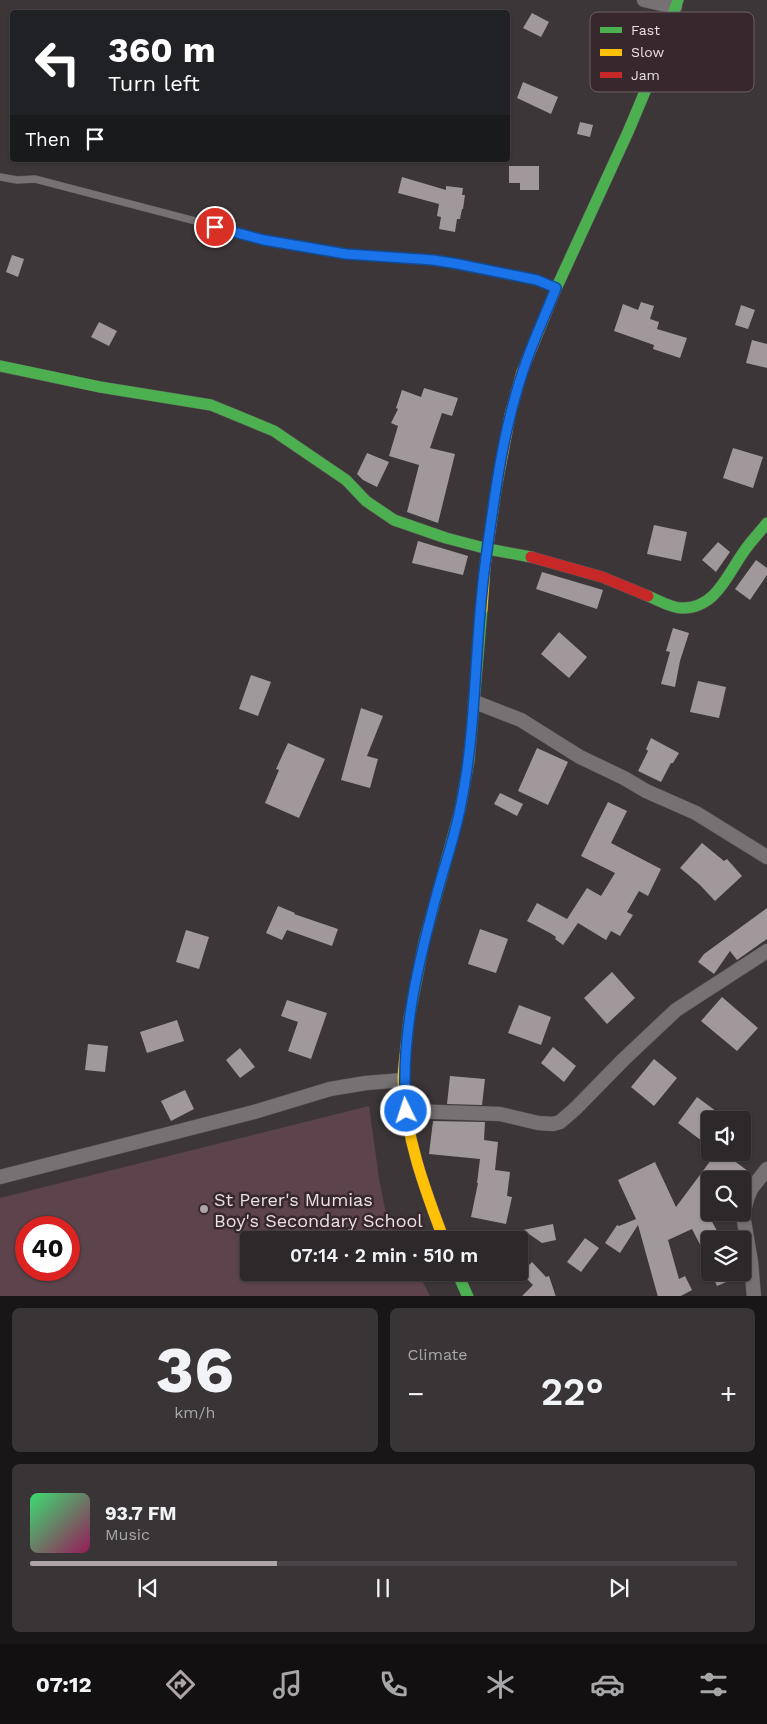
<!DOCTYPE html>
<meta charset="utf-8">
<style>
body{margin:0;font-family:"Work Sans",sans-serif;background:#393436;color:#f1f3f6;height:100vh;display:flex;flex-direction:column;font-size:19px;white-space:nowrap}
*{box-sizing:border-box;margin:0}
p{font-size:16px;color:#a7a6a8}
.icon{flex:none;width:28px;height:28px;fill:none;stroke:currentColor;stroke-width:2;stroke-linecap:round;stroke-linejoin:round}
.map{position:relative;height:1296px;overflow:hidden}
.panel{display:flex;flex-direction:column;gap:12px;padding:12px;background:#191617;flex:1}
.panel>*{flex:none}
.hud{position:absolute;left:10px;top:10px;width:500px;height:152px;border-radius:5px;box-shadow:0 1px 4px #0004,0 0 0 1px #484447;background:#202124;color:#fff;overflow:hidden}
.controls{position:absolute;left:701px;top:1111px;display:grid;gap:10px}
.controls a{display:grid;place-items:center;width:50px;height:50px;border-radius:5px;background:#2d282a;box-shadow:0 1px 4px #0004,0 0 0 1px #484447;font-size:25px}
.speed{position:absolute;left:15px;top:1216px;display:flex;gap:10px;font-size:25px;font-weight:700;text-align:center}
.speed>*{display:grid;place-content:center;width:65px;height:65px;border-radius:50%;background:#2d282a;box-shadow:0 1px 4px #0004,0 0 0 1px #484447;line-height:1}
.speed .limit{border:8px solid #d22;background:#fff;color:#111}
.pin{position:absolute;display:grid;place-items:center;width:42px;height:42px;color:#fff;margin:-21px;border:2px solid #fff;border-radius:50%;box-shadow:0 1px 5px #0007}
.me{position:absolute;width:55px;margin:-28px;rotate:356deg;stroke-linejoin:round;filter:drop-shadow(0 0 4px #0008)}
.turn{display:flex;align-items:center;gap:18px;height:105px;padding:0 15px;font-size:22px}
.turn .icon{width:65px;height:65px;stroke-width:2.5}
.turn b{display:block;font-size:35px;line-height:42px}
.then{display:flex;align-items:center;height:48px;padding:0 15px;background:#0003;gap:10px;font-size:19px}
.big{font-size:38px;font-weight:600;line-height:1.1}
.panel .tile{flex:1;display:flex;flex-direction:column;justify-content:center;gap:8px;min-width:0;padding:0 18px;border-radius:8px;background:#393436}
.panel .dial{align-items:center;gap:0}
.dial b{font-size:65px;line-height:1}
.song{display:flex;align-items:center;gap:15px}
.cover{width:60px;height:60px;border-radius:8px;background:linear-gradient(135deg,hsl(140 70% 55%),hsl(330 70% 35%))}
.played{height:5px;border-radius:2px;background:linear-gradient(90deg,#aca4a7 35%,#484447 35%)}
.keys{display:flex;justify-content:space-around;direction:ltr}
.heat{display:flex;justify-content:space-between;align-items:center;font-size:28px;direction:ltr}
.panel .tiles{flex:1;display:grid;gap:12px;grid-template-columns:1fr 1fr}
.tile:last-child{grid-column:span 2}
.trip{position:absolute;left:240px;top:1231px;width:288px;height:50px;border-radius:5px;background:#2d282a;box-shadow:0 1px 4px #0004,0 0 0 1px #484447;font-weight:600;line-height:50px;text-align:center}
.tab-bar{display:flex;height:80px;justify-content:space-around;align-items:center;background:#121011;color:#a7a6a8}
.tab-bar .icon{width:35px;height:35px}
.tab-bar .active{color:#aca4a7}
.tab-bar b{font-size:22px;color:#f1f3f6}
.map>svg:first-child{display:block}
.green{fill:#5d434c;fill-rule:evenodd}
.building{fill:#a0989a}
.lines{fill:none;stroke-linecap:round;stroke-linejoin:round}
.lane-casing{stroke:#5b5557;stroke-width:8}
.street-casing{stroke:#5b5557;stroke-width:15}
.fast-casing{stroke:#5b5557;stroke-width:12}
.slow-casing{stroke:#5b5557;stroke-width:12}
.jam-casing{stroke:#5b5557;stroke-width:12}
.lane{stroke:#767173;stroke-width:7}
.street{stroke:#767173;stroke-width:14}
.fast{stroke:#4caf50;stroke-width:11}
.slow{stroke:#ffc107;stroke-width:11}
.jam{stroke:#c62828;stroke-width:11}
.route-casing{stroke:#114b97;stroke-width:12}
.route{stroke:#1a73e8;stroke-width:9}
.poi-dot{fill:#aca4a7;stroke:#36282d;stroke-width:2}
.labels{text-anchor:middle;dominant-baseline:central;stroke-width:5;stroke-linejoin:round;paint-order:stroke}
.poi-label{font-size:18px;fill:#e9e0e3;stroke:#36282d;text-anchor:start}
.key{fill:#36282d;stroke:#6c5f64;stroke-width:1}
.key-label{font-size:14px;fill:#e9e0e3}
</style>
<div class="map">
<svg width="767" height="1297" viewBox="0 0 767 1297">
<rect width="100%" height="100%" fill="#3c3638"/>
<!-- green -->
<path class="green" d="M369,1106l10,72 6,31 16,31h-152v32l169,1 12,23h-430v-98zM26,1228h43v42h-43z"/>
<!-- building -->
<g class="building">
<path d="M532,13l17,9 -8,15 -18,-9z"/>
<path d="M523,82l35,15 -7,17 -34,-16z"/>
<path d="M580,122l13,3 -3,12 -13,-3z"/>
<path d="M509,166h30v24h-19v-7h-11z"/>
<path d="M402,177l44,13v-4l17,2 -1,7h3l-2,14h-1l-2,10h-3l-2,13 -16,-3 2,-12 -4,-1 2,-12 -41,-11z"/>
<path d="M12,255l12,4 -6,18 -12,-5z"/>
<path d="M641,302l13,4 -4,13 9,3 -2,7 30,9 -7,20 -27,-9 1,-4 -40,-14 9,-27 15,6z"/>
<path d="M741,305l14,5 -7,19 -13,-4z"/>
<path d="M99,322l18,9 -8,15 -18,-9z"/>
<path d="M752,340l15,4v24l-21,-5z"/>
<path d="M424,388l34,10 -6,18 -10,-3 -12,35 25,6 -17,69 -31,-11 12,-47 -30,-9 9,-30 -7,-3 7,-14 -2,-1 6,-18 19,7z"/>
<path d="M733,448l30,9 -10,31 -30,-10z"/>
<path d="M367,453l22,9 -12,25 -14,-7 -6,-6z"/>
<path d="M654,525l33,7 -6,29 -34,-7z"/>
<path d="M418,541l50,15 -5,19 -51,-12z"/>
<path d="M718,542l12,10 -14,20 -14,-12z"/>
<path d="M756,560l11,8v7l-17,25 -15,-11z"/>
<path d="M542,572l61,18 -6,19 -61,-20z"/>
<path d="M673,628l16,5 -9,28 -5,26 -14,-3 9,-32 -4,-1z"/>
<path d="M559,632l28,25 -18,21 -28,-24z"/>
<path d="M251,675l20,7 -13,34 -19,-7z"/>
<path d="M698,681l28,6 -7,31 -29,-6z"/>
<path d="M361,708l22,8 -16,40 11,3 -8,29 -29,-8z"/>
<path d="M651,738l28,15 -6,10h-2l-10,19 -23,-11 10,-20 -2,-2z"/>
<path d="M288,743l37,16 -26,59 -34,-15 14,-33 -3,-1z"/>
<path d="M537,748l31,14 -20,43 -30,-14z"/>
<path d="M500,793l23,11 -6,12 -23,-12z"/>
<path d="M608,802l19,9 -16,32 50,26 -13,27 -9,-5 -12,21 6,3 -13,21 -9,-5 -5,9 -28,-17 -15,22 -8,-6 1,-2 -6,-4 -23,-12 10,-18 30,16 20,-31 14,8 14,-23 -34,-17z"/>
<path d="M702,843l22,18 3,-2 15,17 -27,25 -15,-16 -20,-17z"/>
<path d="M278,906l17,7 -1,1 44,15 -6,17 -45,-16 -5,10 -16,-7z"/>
<path d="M767,908v31l-30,21 -7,-9 -16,23 -16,-12 6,-8z"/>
<path d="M480,929l28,10 -12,34 -28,-9z"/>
<path d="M186,930l23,7 -10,32 -23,-7z"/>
<path d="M612,972l23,26 -28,26 -23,-26z"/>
<path d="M722,997l36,31 -21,23 -36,-30z"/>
<path d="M287,1000l40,13 -16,46 -23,-8 10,-29 -17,-6z"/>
<path d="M519,1005l32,12 -10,28 -33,-12z"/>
<path d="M177,1020l7,21 -37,12 -7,-21z"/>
<path d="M88,1044l20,2 -3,26 -20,-2z"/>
<path d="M553,1047l23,19 -12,16 -23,-19z"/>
<path d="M240,1048l15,19 -15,11 -14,-18z"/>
<path d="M654,1059l23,19 -23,28 -23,-19z"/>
<path d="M450,1076l35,3 -3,26 -35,-1z"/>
<path d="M185,1090l9,19 -23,12 -10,-20z"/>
<path d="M697,1097l31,23h-18v27l-32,-24z"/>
<path d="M433,1121l52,1 -1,18 14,2 -3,28 15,2 -3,24 5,1 -6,27 -35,-7 7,-34h-1l3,-24 -51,-5z"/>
<path d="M717,1152h5l26,19 -7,9h-31v38l12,22h-12v24l-18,-35 -24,11 11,39 6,-3 7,14 -13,7h-21l-20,-72 -18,28 -15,-10 12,-18 2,1 17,-7 -18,-39 37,-18 21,45z"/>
<path d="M553,1224l3,16 -14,3 -19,-13z"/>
<path d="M585,1238l14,10 -18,24 -14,-10z"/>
<path d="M532,1262l14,15 3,-1 7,21h-35l12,-12 -12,-12z"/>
<path d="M711,1272h32v3l-26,11z"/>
</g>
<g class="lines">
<!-- lane casing -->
<g class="lane-casing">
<path id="lane" d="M0,177l17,3 18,-1 229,60 82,15 87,6 104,20 16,7"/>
</g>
<!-- street casing -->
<g class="street-casing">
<g id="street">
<path d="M644,0l31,7"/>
<path d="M475,702l46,18 59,37 44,21 22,13 50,22 71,44"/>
<path d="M406,1111l94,3 38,9 15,1 7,-2 16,-14 47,-48 53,-50 91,-59"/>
<path d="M0,1177l254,-65 76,-23 36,-6 37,-3"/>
<path d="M754,1297l-3,-35 -8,-47 4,-16 4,-10 16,-20"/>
</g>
</g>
<!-- fast casing -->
<g class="fast-casing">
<g id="fast">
<path d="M555,291l73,-159 21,-50 29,-82"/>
<path d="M0,366l100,21 111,18 63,26 72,49 20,21 28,19 52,18 42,11 43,8"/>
<path d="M648,596c10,4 23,12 34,12 34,1 46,-35 63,-58 6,-9 15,-18 22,-27"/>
<path d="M406,1047l3,-28 15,-77 36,-132 9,-50 13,-151"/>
<path d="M457,1272l11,25"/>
</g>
</g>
<!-- slow casing -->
<g class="slow-casing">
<g id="slow">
<path d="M482,609l3,-43 11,-77 14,-74 12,-43 33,-81"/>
<path d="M406,1047c-1,11 -3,23 -3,34 2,55 22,109 41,159"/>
</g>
</g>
<!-- jam casing -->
<g class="jam-casing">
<path id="jam" d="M531,557l71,20 46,19"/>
</g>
<!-- lane -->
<use href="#lane" class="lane"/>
<!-- street -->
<use href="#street" class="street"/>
<!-- fast -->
<use href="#fast" class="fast"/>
<!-- slow -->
<use href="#slow" class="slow"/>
<!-- jam -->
<use href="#jam" class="jam"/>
</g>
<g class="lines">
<!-- route casing -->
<g class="route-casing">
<path id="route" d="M215,227l49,13 82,14 87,6 25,4 79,16 19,8c-11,28 -24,55 -33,83 -21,62 -29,129 -38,194 -11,81 -8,164 -25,244 -5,26 -14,52 -21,77 -20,73 -39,149 -33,225"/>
</g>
<!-- route -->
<use href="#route" class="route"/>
</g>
<!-- markers -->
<circle class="poi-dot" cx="204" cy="1209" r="5"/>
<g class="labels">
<!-- poi labels -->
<g class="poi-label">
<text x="214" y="1199">St Perer's Mumias<tspan x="214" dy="21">Boy's Secondary School</tspan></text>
</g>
</g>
<!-- legend -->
<rect x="590" y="12" width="164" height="80" rx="8" class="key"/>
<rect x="600" y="27" width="22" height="6" fill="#4caf50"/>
<rect x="600" y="49" width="22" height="7" fill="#ffc107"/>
<rect x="600" y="72" width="22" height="6" fill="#c62828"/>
<g class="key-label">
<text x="631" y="35">Fast</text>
<text x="631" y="57">Slow</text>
<text x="631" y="80">Jam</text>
</g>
</svg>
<div class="controls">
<a><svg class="icon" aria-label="sound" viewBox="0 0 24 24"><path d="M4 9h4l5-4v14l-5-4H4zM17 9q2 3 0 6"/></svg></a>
<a><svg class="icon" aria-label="search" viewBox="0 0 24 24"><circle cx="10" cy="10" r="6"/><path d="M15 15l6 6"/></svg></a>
<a><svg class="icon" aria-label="layers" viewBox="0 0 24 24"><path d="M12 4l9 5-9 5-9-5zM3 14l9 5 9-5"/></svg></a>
</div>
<div class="speed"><div class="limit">40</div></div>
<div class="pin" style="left:215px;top:227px;background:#d93025"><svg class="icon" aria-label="arrive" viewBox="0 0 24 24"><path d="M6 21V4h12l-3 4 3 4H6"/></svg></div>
<svg class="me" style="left:406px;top:1111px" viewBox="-20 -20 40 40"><circle r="17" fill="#1a73e8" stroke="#fff" stroke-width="3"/><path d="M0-11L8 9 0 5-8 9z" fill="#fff"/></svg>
<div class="trip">07:14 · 2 min · 510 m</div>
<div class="hud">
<div class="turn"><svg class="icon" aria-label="left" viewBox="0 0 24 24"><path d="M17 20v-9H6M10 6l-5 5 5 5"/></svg><div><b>360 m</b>Turn left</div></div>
<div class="then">Then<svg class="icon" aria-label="arrive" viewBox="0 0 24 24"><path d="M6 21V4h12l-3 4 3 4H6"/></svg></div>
</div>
</div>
<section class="panel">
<div class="tiles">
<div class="tile dial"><b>36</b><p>km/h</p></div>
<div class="tile"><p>Climate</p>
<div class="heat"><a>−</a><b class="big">22°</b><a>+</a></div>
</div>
<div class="tile">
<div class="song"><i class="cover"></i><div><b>93.7 FM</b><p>Music</p></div></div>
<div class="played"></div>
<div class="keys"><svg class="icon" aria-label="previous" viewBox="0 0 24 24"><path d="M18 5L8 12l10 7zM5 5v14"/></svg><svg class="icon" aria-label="pause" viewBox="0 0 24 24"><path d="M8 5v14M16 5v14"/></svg><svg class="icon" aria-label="next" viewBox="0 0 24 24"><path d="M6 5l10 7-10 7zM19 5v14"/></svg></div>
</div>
</div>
</section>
<nav class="tab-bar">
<b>07:12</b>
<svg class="icon active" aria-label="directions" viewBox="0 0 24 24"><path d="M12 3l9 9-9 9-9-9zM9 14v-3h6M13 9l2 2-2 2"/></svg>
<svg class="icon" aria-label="music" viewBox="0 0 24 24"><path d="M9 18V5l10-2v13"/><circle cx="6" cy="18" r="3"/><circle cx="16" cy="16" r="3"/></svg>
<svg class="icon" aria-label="phone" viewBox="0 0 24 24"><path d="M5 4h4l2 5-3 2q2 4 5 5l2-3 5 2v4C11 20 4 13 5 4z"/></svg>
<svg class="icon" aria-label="climate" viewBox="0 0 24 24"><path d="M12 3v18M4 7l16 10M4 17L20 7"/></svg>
<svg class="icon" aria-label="car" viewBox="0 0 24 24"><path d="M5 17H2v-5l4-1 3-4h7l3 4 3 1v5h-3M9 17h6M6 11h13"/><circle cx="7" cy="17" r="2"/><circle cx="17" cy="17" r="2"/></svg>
<svg class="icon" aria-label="filters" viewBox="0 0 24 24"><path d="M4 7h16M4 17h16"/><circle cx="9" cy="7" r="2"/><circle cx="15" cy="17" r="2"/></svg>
</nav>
